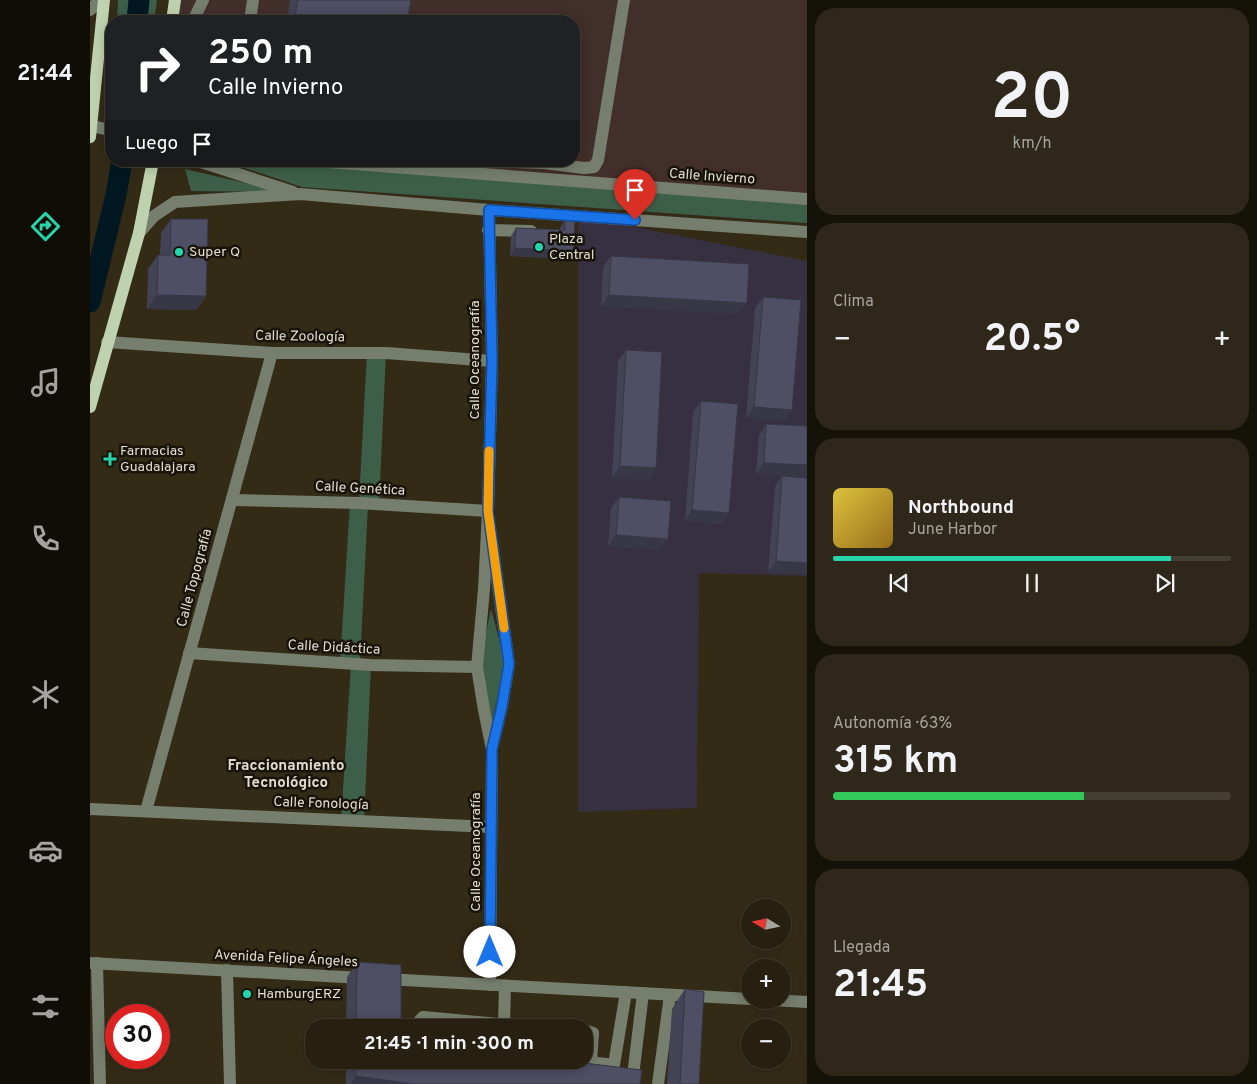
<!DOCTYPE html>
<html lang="es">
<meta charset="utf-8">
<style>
body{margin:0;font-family:Overpass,sans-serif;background:#2f281a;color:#f1f3f6;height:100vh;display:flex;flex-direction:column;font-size:19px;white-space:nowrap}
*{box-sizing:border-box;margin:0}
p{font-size:16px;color:#a4a39f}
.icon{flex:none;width:28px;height:28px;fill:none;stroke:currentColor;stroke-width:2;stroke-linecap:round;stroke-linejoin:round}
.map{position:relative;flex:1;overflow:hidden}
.panel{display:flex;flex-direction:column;gap:8px;padding:8px;background:#151209;width:450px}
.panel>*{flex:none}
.guide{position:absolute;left:15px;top:15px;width:475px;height:152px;border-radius:20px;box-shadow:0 2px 12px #0003,0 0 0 1px #433e31;background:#202124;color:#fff;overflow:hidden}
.needle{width:32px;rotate:280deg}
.buttons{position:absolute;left:651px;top:899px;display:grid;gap:10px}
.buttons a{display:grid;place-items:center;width:50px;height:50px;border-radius:50%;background:#272011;box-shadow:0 2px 12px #0003,0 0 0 1px #433e31;font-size:25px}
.speed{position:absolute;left:15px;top:1004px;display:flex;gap:10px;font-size:25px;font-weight:700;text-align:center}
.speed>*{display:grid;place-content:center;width:65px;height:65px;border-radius:50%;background:#272011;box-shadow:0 2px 12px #0003,0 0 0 1px #433e31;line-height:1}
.speed .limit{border:8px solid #d22;background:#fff;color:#111}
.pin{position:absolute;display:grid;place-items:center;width:42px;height:42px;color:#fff;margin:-51px -21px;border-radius:50% 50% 50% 0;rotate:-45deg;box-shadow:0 0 5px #0007}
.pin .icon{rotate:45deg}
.me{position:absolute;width:55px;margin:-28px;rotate:0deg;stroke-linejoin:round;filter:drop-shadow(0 0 4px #0008)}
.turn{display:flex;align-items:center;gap:18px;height:105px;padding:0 20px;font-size:22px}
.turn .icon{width:65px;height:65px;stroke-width:2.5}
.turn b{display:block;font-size:35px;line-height:42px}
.then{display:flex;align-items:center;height:48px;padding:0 20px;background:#0003;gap:10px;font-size:19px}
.big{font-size:38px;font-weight:700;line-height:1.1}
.panel .tile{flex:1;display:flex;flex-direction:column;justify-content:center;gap:8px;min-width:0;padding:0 18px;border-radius:20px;background:#2f281a}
.panel .dial{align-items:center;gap:0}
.dial b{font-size:65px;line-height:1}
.song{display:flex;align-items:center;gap:15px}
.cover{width:60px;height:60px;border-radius:8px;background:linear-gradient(135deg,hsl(50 70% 55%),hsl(40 70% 35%))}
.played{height:5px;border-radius:2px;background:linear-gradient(90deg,#27d5ad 85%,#433e31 85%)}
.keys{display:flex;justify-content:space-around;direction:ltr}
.heat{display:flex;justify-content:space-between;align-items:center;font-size:28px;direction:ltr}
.charge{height:8px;border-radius:4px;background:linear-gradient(90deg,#34c759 63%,#433e31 0)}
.trip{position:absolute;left:215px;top:1019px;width:288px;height:50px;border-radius:20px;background:#272011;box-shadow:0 2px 12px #0003,0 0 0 1px #433e31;font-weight:700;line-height:50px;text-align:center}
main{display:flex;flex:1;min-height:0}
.tab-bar{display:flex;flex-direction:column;width:90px;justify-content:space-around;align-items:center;background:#100d07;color:#a4a39f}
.tab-bar .icon{width:35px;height:35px}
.tab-bar .current{color:#27d5ad}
.tab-bar b{font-size:22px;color:#f1f3f6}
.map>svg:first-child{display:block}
.commercial{fill:#422e2b}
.education{fill:#363041}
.green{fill:#3d5f49}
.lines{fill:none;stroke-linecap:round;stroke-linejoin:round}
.canal{stroke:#011822;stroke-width:21}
.minor{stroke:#767f6e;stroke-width:12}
.major{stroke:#bfd2af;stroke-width:12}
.wall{fill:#434356}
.shaded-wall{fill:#373746}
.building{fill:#4e4e64;stroke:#373746}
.route-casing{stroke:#114b97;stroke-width:12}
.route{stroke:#1a73e8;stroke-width:9}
.slow{stroke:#f59e0b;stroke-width:9}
.poi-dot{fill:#27d5ad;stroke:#18140b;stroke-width:2}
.labels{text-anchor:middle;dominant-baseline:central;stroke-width:5;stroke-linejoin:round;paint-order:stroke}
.street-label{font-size:14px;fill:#e2dcd0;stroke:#18140b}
.poi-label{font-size:14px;fill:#e2dcd0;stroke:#18140b;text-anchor:start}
.neighbourhood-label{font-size:15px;font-weight:bold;fill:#e2dcd0;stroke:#18140b}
</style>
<main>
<nav class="tab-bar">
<b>21:44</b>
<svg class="icon current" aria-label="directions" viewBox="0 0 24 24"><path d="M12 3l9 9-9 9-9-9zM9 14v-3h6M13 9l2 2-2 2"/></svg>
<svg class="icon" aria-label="music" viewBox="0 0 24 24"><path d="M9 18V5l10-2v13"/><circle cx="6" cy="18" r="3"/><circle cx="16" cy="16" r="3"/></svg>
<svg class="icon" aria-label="phone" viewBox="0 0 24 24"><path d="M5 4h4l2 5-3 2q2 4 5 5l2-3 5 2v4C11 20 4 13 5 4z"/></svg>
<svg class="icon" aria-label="climate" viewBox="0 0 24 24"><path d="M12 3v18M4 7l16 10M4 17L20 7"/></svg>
<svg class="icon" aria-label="car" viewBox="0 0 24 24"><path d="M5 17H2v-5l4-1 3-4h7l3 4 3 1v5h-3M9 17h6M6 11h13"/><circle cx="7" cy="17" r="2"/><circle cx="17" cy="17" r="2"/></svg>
<svg class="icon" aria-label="filters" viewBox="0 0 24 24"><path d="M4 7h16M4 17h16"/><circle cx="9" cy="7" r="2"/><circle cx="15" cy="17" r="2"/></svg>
</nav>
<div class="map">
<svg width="717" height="1084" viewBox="0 0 717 1084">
<rect width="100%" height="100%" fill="#342b17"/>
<!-- commercial -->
<path class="commercial" d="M85,0h632v199l-492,-38h259v-140h-402z"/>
<!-- education -->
<path class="education" d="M488,216l229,45v315l-108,-3 -2,235 -119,4z"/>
<!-- green -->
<g class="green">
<path d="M28,0h39l-3,21h-37z"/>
<path d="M134,161h118l465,41v21l-505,-36z"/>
<path d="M95,169l99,23 -93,-1z"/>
<path d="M277,352l19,1 -7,151h-11l-8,160 11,1 -7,156h-23l10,-157 -11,-1 10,-160 9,-1z"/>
<path d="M401,609l14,53 -13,59 -13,-54z"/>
</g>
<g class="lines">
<!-- canal -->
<g class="canal">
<path d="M47,21l2,-21"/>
<path d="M0,302l26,-107 6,-34"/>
</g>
<!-- minor -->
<g class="minor">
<path d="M0,10l10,-10"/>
<path d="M103,21l10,-21"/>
<path d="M160,21l3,-21"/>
<path d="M0,126l21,4"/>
<path d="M108,161l95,31"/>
<path d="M225,161l492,38"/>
<path d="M398,161l56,2 40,5 10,-1 4,-7 26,-160"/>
<path d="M399,210l3,151 -4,150 -4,78 -7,78 7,43 8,39 -2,236"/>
<path d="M398,230l43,1"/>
<path d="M49,233l15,-17 21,-14 125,-8 189,16 318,22"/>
<path d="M17,342l165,11h114l106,8"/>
<path d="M142,500l127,3 129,8"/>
<path d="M402,542l17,122 -7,42 -9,38"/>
<path d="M99,653l182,12 106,2"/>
<path d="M0,809l401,18"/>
<path d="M56,811l126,-458"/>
<path d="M0,963l272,15"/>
<path d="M7,963l3,121"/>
<path d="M137,970l3,114"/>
<path d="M295,979l365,20"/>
<path d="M683,1000l34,2"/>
<path d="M414,1025l1,-39"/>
<path d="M328,1028l2,-8 3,-3 119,11"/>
<path d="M494,1030l9,3 -2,29"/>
<path d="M482,1060l42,5 12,-73"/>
<path d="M542,1084l11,-91"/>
<path d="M568,1084l12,-89"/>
</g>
<!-- major -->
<g class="major">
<path d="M82,21l3,-21"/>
<path d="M0,137l14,-137"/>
<path d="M0,407l49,-174 14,-72"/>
</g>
</g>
<!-- wall -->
<g class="wall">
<path d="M200,0h121l-4,21h-120z"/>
<path d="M81,219l35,77 -10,14 -49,-1 1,-40 10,-14h2l1,-22z"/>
<path d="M475,220l8,31 -5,8 -58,-3 1,-20 5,-8 44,2v-2z"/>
<path d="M521,256l128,58 -138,-8 2,-39z"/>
<path d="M673,297l22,124 -39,-3 9,-110z"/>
<path d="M536,350l23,130 -37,-2 6,-117z"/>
<path d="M611,401l28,112 -8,11 -36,-3 8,-109z"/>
<path d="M676,424l41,2v51l-51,-3 3,-38z"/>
<path d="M692,476l25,99 -39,-3 7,-85z"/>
<path d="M529,497l49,42 -8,11 -52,-4 3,-38z"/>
<path d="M267,962l44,66h-55l1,-51z"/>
<path d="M595,989l14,95h-32l5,-75z"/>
<path d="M256,1060h213l81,24h-294z"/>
</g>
<!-- shaded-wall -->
<g class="shaded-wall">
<path d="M425,248l58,3 -5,8 -58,-3z"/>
<path d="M67,295l49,1 -10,14 -49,-1z"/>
<path d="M519,295l138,8 -8,11 -138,-8z"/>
<path d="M664,407l38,3 -7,11 -39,-3z"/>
<path d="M674,463l43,2v12l-51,-3z"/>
<path d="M530,466l36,2 -7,12 -37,-2z"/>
<path d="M602,510l37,3 -8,11 -36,-3z"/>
<path d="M526,535l52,4 -8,11 -52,-4z"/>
<path d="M686,561l31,2v12l-39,-3z"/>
<path d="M266,1076l58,8h-64z"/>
</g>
<!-- building -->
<g class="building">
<path d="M208,0h113l-4,21h-113z"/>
<path d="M81,219h37l-2,77 -49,-1 1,-40h12z"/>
<path d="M475,220l10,1 -2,30 -58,-3 1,-20 49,2z"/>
<path d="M521,256l138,8 -2,39 -138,-8z"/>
<path d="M673,297l38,3 -9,110 -38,-3z"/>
<path d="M536,350l36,2 -6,116 -36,-2z"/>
<path d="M611,401l37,3 -9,109 -37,-3z"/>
<path d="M676,424l41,2v39l-43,-2z"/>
<path d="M692,476l25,2v85l-31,-2z"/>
<path d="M529,497l52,4 -3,38 -52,-4z"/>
<path d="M267,962l44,3v63h-45z"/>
<path d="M595,989l19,3 -5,92h-19z"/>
<path d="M266,1060h203l83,10 -2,14h-226l-58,-8z"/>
</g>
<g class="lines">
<!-- route casing -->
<g class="route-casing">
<path id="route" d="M400,952l2,-203 10,-43 7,-42 -21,-153 4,-150 -3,-151 146,10"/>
</g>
<!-- route -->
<use href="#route" class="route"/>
<!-- slow -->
<path class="slow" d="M399,451l-1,60 16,117"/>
</g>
<!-- markers -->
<g class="poi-dot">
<circle cx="449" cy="247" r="5"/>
<circle cx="89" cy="252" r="5"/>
<path d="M17.5 451.5h5v5h5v5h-5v5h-5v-5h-5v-5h5z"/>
<circle cx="157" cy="994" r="5"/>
</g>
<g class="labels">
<!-- street labels -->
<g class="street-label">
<text transform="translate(622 177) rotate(4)">Calle Invierno</text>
<text transform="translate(210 337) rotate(1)">Calle Zoología</text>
<text transform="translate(385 360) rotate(-90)">Calle Oceanografía</text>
<text transform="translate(270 489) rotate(3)">Calle Genética</text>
<text transform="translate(105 578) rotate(-75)">Calle Topografía</text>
<text transform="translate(244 648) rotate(3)">Calle Didáctica</text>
<text transform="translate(231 804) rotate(2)">Calle Fonología</text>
<text transform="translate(386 852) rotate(-90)">Calle Oceanografía</text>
<text transform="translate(196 959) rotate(3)">Avenida Felipe Ángeles</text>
</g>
<!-- poi labels -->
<g class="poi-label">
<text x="459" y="239">Plaza<tspan x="459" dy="16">Central</tspan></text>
<text x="99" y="252">Super Q</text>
<text x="30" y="451">Farmacias<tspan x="30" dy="16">Guadalajara</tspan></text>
<text x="167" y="994">HamburgERZ</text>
</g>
<!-- neighbourhood labels -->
<g class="neighbourhood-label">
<text x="196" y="766">Fraccionamiento<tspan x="196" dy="17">Tecnológico</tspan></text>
</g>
</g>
</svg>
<div class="buttons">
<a><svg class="needle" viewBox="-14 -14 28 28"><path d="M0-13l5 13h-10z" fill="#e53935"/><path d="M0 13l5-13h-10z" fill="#a4a39f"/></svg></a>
<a>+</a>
<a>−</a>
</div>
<div class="speed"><div class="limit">30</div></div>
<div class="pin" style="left:545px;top:220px;background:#d93025"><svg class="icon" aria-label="arrive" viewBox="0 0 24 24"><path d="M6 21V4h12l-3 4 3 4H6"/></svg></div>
<svg class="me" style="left:400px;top:952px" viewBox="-20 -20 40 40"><circle r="19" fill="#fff"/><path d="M0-13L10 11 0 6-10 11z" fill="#1a73e8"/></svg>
<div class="trip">21:45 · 1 min · 300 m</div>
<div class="guide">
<div class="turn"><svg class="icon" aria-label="right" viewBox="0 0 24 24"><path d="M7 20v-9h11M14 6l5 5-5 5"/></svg><div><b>250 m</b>Calle Invierno</div></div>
<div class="then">Luego<svg class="icon" aria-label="arrive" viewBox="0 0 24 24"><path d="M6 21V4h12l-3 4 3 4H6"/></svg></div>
</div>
</div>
<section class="panel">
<div class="tile dial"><b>20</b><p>km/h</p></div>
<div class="tile"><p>Clima</p>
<div class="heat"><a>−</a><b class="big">20.5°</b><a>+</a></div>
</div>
<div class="tile">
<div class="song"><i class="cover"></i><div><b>Northbound</b><p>June Harbor</p></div></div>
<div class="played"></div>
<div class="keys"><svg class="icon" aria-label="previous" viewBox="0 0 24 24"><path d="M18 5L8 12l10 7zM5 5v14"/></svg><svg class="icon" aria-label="pause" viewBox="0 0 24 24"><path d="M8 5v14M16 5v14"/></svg><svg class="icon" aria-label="next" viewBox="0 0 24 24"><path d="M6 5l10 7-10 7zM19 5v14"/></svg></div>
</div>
<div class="tile"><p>Autonomía · 63%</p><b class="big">315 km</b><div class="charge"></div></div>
<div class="tile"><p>Llegada</p><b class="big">21:45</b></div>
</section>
</main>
